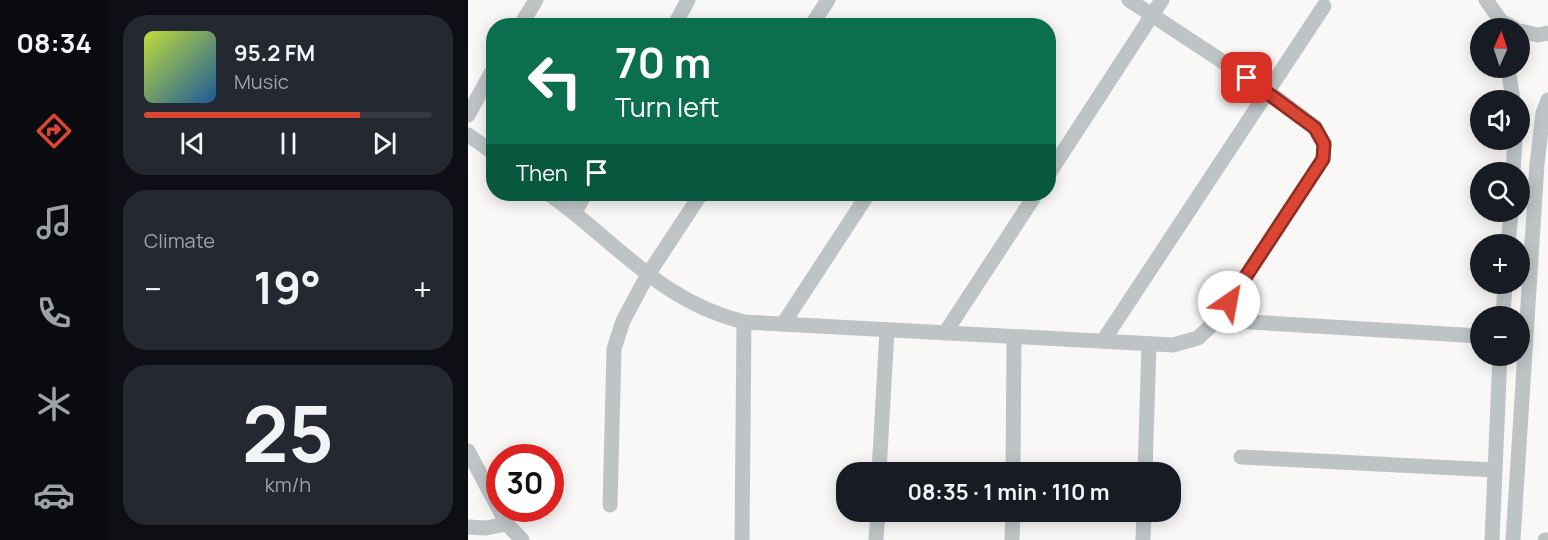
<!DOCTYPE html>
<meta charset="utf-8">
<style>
body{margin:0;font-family:Manrope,sans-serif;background:#242831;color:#f1f3f6;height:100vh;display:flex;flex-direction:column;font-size:22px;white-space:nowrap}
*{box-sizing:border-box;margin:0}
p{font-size:20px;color:#9ea1a6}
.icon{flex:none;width:33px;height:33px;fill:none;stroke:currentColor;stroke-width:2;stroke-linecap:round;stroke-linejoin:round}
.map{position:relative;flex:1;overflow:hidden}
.drawer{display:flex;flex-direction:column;gap:15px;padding:15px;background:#0d0f14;width:360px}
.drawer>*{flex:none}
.guide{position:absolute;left:18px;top:18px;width:570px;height:183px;border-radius:24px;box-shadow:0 3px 15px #0003;background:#0b6e4f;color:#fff;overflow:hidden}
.needle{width:39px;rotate:3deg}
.buttons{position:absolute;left:1002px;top:18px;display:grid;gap:12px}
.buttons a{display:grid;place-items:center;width:60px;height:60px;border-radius:50%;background:#171b24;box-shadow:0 3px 15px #0003;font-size:30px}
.speed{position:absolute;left:18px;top:444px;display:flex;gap:12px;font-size:30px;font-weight:700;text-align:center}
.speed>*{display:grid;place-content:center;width:78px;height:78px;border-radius:50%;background:#171b24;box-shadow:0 3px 15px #0003;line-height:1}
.speed .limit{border:9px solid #d22;background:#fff;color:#111}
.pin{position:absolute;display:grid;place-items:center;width:51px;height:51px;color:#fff;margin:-26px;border-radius:12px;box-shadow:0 3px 9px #0006}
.me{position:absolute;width:66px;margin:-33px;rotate:33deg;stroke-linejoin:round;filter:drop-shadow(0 0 4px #0008)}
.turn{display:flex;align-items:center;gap:21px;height:126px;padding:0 30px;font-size:27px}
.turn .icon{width:78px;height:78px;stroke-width:2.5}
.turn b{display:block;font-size:42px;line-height:51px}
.then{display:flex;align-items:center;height:57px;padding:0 30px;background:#0003;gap:12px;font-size:22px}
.big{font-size:45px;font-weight:700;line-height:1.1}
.drawer .tile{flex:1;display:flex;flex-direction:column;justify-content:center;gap:9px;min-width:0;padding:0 21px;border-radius:24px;background:#242831}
.drawer .dial{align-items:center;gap:0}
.dial b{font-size:78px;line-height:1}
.song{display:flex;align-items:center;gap:18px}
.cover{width:72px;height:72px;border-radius:9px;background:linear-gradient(135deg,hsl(70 70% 55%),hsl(210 70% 35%))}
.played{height:6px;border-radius:3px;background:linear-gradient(90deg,#db4534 75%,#363941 75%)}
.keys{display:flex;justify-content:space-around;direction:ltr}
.heat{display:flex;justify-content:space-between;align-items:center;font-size:33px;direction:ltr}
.trip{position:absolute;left:368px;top:462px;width:345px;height:60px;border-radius:24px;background:#171b24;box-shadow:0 3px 15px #0003;font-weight:700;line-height:60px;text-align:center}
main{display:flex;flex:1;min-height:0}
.menu{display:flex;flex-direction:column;width:108px;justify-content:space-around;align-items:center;background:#090b0e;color:#9ea1a6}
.menu .icon{width:42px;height:42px}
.menu .current{color:#db4534}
.menu b{font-size:27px;color:#f1f3f6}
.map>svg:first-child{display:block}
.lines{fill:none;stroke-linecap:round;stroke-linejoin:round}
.street{stroke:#bec4c6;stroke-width:15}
.route-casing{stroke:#8e2d22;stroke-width:15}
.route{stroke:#db4534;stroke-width:10}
</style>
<main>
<nav class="menu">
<b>08:34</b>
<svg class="icon current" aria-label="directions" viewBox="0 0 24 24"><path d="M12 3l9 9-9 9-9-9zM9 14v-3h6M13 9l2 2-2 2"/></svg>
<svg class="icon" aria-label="music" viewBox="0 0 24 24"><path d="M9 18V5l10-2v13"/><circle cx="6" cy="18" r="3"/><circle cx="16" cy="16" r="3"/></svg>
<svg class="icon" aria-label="phone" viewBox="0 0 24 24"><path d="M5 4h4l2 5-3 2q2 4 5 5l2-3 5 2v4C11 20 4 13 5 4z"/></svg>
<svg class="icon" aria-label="climate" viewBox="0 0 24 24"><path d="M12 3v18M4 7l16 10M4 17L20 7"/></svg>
<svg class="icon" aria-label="car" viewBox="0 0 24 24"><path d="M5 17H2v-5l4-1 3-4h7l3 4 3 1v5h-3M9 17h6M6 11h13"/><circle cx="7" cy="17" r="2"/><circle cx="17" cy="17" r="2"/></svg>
</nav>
<section class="drawer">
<div class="tile">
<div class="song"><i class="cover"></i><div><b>95.2 FM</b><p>Music</p></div></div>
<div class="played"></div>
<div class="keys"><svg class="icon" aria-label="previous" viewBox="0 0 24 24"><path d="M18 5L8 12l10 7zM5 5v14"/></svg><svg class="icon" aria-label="pause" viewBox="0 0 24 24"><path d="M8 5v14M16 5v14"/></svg><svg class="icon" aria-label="next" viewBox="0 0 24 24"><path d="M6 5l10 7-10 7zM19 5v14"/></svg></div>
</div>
<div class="tile"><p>Climate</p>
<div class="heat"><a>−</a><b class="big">19°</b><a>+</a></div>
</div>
<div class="tile dial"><b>25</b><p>km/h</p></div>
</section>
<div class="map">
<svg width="1080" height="540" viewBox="0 0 1080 540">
<rect width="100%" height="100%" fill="#f9f8f7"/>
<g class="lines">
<!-- street -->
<g class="street">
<path d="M1018,0l15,21 13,7"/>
<path d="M52,26l16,-26"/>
<path d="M206,26l14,-26"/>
<path d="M343,26l17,-26"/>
<path d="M1052,31l18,4 10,-2"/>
<path d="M1040,68l5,32"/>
<path d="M0,115l26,-47"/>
<path d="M0,135l26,18"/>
<path d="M1045,172l2,-32"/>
<path d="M580,175l114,-175"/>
<path d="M81,194c68,48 110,107 195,128l429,23 25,-7 19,-18 106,-161 1,-15 -9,-17 -49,-37 -137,-90"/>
<path d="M107,212l10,-18"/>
<path d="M1040,244l3,-32"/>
<path d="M1035,316l2,-32"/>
<path d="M749,320l263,16"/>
<path d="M315,324l85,-130"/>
<path d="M477,333l91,-139"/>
<path d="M635,341l221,-335"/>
<path d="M0,451l39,73 15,16"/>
<path d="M773,457l254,13"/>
<path d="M411,472l8,-142"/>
<path d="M545,472l1,-135"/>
<path d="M677,472l4,-128"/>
<path d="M142,505l4,-156 9,-28 24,-45 54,-82"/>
<path d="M0,527l18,1 21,-4"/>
<path d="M274,540l2,-218"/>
<path d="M408,540l2,-28"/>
<path d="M544,540l1,-28"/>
<path d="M675,540l1,-28"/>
<path d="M1024,540l8,-184"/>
<path d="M1045,540l24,-376 6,-51 5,-13"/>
<path d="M1077,540h3"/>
</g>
</g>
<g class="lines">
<!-- route casing -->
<g class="route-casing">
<path id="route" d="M761,302l94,-143 1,-15 -9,-16 -68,-50"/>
</g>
<!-- route -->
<use href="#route" class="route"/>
</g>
</svg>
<div class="buttons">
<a><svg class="needle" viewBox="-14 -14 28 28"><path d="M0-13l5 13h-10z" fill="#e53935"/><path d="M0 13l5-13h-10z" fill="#9ea1a6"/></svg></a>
<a><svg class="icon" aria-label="sound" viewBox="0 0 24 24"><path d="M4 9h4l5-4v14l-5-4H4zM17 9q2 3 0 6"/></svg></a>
<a><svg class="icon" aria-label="search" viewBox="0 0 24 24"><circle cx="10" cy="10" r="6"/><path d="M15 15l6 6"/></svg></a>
<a>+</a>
<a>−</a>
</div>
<div class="speed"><div class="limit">30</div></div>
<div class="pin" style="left:779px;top:78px;background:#d93025"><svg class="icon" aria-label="arrive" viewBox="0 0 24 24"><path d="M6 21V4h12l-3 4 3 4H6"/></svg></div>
<svg class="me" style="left:761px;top:302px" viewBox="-20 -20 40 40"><circle r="19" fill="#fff"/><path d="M0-13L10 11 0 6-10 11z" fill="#db4534"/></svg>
<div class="trip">08:35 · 1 min · 110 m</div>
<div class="guide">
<div class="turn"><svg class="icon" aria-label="left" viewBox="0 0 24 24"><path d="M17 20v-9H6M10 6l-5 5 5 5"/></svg><div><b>70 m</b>Turn left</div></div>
<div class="then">Then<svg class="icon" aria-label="arrive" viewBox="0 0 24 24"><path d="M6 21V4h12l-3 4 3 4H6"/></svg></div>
</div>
</div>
</main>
